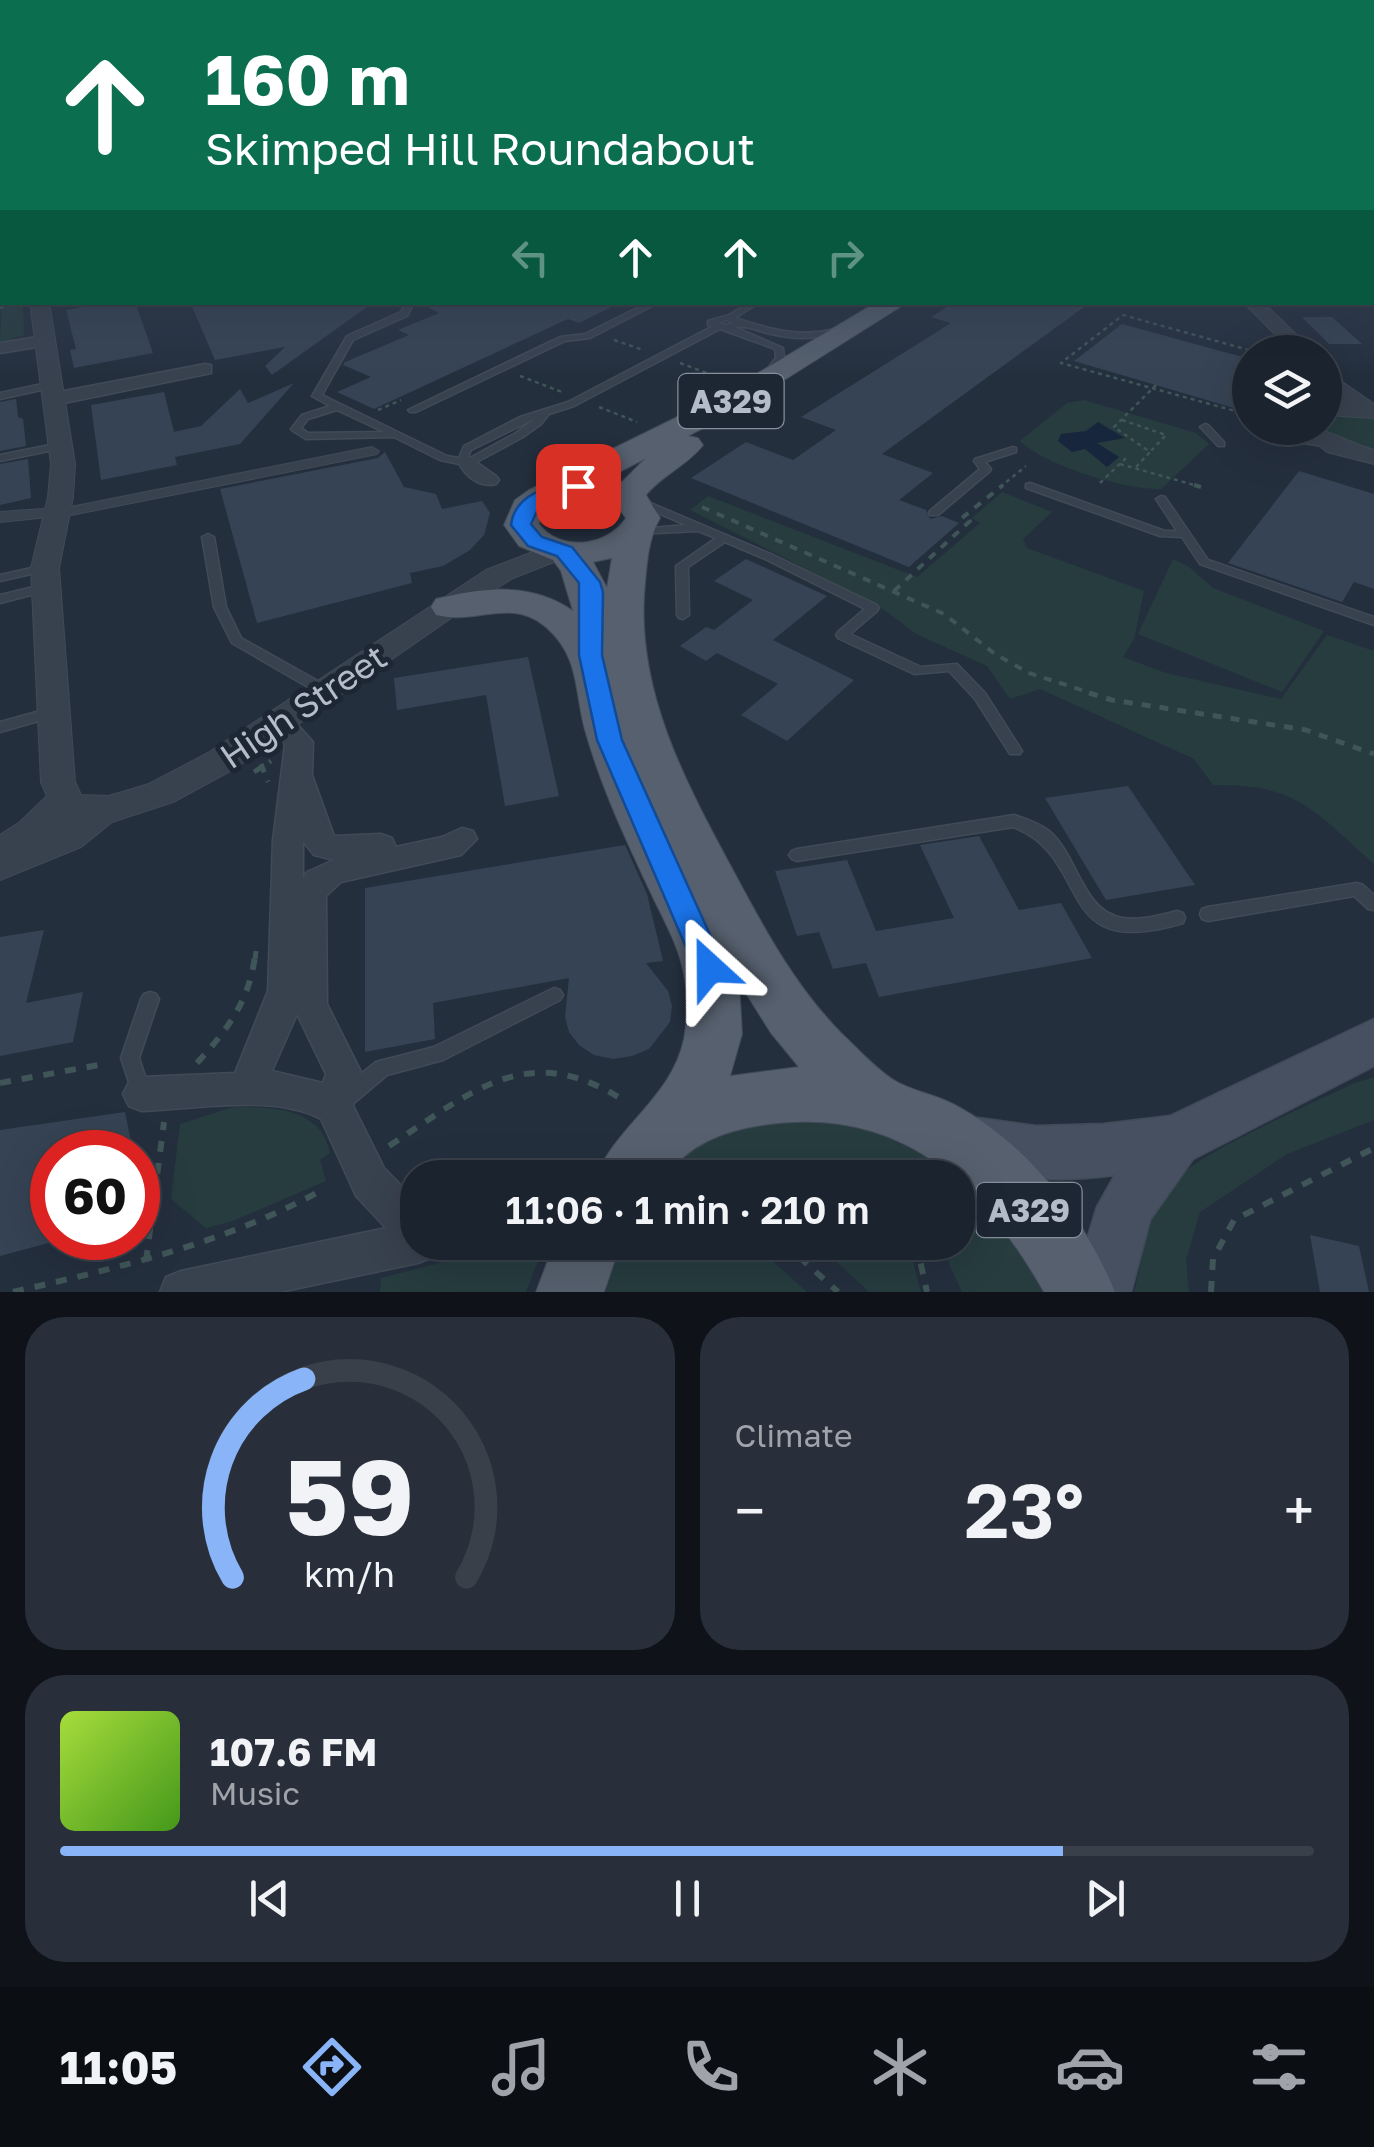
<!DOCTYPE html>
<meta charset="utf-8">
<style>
body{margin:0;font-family:"Golos Text",sans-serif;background:#282f3a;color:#f1f3f6;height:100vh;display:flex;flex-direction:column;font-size:38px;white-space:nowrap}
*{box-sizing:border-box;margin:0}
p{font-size:32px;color:#a0a4aa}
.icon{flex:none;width:55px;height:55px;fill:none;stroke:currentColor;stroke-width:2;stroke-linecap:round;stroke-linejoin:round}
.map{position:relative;height:1292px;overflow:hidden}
.side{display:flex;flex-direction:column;gap:25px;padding:25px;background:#0f1319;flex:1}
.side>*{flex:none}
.banner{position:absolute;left:0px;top:0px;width:1375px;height:305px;box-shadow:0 10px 40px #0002,0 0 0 2px #39404a;background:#0b6e4f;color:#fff;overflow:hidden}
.tools{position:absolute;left:1232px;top:335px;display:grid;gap:20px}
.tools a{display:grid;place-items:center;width:110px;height:110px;border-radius:50%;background:#1b232e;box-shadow:0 10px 40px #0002,0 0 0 2px #39404a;font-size:50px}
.speed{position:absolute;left:30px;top:1130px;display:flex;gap:20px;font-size:50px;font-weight:700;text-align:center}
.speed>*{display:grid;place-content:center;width:130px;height:130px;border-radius:50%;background:#1b232e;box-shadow:0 10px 40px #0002,0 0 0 2px #39404a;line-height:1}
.speed .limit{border:15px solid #d22;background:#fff;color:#111}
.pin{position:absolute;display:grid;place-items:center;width:85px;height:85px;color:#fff;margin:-42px;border-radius:20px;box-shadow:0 5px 15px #0006}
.me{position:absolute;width:110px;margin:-55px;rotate:336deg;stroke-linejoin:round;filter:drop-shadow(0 0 8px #0008)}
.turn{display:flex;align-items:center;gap:35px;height:210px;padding:0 40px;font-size:45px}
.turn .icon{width:130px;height:130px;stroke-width:2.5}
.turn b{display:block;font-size:70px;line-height:85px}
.lanes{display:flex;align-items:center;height:95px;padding:0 40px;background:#0003;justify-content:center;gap:50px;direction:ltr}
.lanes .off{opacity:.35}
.big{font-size:75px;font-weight:600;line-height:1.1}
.side .card{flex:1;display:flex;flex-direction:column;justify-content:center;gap:15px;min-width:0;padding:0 35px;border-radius:40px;background:#282f3a}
.side .dial{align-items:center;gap:0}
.dial svg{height:260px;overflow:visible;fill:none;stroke:#39404a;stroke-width:7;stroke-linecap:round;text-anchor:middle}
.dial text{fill:#f1f3f6;stroke:none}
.song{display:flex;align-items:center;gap:30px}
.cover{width:120px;height:120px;border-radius:15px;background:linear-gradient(135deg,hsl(80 70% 55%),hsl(100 70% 35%))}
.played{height:10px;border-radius:5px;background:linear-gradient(90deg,#8ab4f8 80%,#39404a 80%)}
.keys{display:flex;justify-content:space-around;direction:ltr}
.heat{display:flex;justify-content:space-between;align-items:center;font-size:55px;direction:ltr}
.side .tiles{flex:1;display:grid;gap:25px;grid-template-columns:1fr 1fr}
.card:last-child{grid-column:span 2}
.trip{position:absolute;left:400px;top:1160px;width:575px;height:100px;border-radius:40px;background:#1b232e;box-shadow:0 10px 40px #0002,0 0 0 2px #39404a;font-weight:600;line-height:100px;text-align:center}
.menu{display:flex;height:160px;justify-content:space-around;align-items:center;background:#0b0e12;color:#a0a4aa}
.menu .icon{width:70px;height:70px}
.menu .current{color:#8ab4f8}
.menu b{font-size:45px;color:#f1f3f6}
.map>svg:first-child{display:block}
.green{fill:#263c3f}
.water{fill:#17263c}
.building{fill:#364354}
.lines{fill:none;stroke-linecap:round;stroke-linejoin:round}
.service-casing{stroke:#414a57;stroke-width:3}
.pedestrian-casing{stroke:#414a57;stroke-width:2}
.minor-casing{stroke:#414a57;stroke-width:3}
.tertiary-casing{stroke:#414a57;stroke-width:2}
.secondary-casing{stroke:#414a57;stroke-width:3}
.primary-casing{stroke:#414a57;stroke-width:2}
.path-far3{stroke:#3f5557;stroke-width:2.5;stroke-dasharray:4 4;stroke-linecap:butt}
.path-far2{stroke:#3f5557;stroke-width:4;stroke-dasharray:8 8;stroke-linecap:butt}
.path-far1{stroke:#3f5557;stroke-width:5;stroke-dasharray:9 9;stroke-linecap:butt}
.path{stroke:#3f5557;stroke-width:6;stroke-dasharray:11 11;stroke-linecap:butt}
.service{fill:#38414e;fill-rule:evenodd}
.pedestrian{fill:#38414e;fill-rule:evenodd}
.minor{fill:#38414e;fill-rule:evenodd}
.tertiary{fill:#38414e;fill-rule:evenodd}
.secondary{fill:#465061;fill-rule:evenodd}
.primary{fill:#56606e;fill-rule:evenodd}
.route{fill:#1a73e8;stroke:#114b97;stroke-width:2.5}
.labels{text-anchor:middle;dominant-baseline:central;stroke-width:10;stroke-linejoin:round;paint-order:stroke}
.shield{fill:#1d2633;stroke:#878f9c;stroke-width:2.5}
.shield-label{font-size:32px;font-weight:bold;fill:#b4bcc9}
.street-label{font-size:35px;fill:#b4bcc9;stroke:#1d2633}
</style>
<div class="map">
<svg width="1374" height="1292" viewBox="0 0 1374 1292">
<rect width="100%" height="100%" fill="#242f3e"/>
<!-- green -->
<g class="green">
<path d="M2,300l21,6 1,29 -24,7z"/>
<path d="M1084,400l112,33 13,11 -48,45c-36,1 -115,-23 -141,-48l47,-38z"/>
<path d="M1358,415l16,4v31l-45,-15 -6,-6 3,-10z"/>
<path d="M1002,492l50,20 -29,27 4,9 117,43 -10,48 -11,18 43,16 115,26 46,-64 47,16v213c-60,-53 -75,-80 -161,-79l-19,-26 -154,-70 -30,10 -23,-33 -71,-32 -37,-28 -189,-96 18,-14 209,81 63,-54 -8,-5z"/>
<path d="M1173,559l15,7 25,22 111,43 -42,61 -144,-58z"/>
<path d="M1374,1077v43l-87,34 -87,58 -14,48 3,32h-55c9,-36 13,-78 37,-108 25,-31 141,-80 181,-100z"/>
<path d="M233,1107c39,0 88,0 97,46l-10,7 6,21 -93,40 -27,7 -35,-29 9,-75z"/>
<path d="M833,1115l118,45 106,132h-95l-12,-25 -5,-24 13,-1v-64l-220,-1 -8,-12 -12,12 -61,1c66,-57 93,-55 176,-63z"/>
<path d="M522,1242l23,1 -19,49h-146l1,-14z"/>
<path d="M610,1242l86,1 3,11 2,-11h52l54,49h-214z"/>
<path d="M882,1242l26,1 13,49h-52l-44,-41z"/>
</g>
<!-- water -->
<path class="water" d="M1098,422l27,16 -28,5 22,14 -12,10 -22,-18 -13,3 -14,-11 3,-7 25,-3z"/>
<!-- building -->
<g class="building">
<path d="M110,302h25l18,51 -79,15 -4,-18 6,-1 -10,-39z"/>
<path d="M190,302h184l-102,73 -7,-9 20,-19 -70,13z"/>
<path d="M418,302h203l-42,21 -11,-4 -194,90 -37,-17 34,-15 -28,-12 2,-3 64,-27 -11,-5 41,-17z"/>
<path d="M954,302h137l-209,152 51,19 -34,27 27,10 4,9 12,-3 17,7 -50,44 -218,-89 55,-36 47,18 43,-30 -35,-13 150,-94 -20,-6z"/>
<path d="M1302,317h30l30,27h-33z"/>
<path d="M1122,324l128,35v32l-16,17 -160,-47z"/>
<path d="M294,383l-54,61 -65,13 2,8 -76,15 -10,-75 73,-13 10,40 27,-6 39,-37 8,14z"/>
<path d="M16,399l2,18 5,2 3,27 -26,5v-49z"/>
<path d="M385,452l19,35 32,7 6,15 40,-8 8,12 -6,22 -14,15 -27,16 -33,7 2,10 -155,40 -37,-134 158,-31z"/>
<path d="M28,459l3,39 -31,7v-41z"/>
<path d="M1299,471l75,23v95l-20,-7 -12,20 -114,-39z"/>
<path d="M746,559l81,37 -54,44 81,40 -67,61 -46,-26 37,-31 -61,-31 -11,8 -26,-15 26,-19 8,3 39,-30 -39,-19z"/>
<path d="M528,657l31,139 -54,10 -19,-111 -89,15 -3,-32z"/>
<path d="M1128,786l67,99 -89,15 -61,-102z"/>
<path d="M979,836l40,74 42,-7 31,55 -213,39 -13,-34 -33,6 -14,-37 -22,4 -22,-65 72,-11 29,71 78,-13 -34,-73z"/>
<path d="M625,845l22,49 16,67 -17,2 22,28 4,15 -2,16 -21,27 -17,7 -19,3 -19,-4 -15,-10 -10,-13 -4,-15 4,-39 -136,25 2,36 -70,13v-164z"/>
<path d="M44,930l-18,73 57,-11 -10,50 -73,14v-119z"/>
<path d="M125,1112l8,40h-81v90l-52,14v-126z"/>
<path d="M1310,1235l49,11 10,46h-49z"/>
</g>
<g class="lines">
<!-- service casing -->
<g class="service-casing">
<g id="service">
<path d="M1372,246h2l-2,5z"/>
<rect x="0" y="286" width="2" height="5"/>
<path d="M406,302h8l-7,14 -54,24 -31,55 125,61 12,2 5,-12 56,-29 48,-15 145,-76 -5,-1v-4l21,-6 21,-13h10l-25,16c34,11 64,20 100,11l4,2c-22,10 -48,8 -72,2 -12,-3 -21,-8 -32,-6l48,21 1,10 -13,17 -3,1 -4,-3 12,-15 -1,-9 -55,-20 -146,77 -25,8 -8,10 -18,13 -54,29 -29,-6 -46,-23 -88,2 -13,-8 -2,-2 11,-14 28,-9 -18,-10 35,-60 54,-24zM727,320l6,3 -8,2 -6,-2zM337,410l47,22 -76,1 -7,-5 7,-9zM536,418l-20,15 -46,25 -2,-1 3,-7z"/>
<path d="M649,302h11l-70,36 -25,3 -149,71h-6l-2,-2 152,-73 25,-3z"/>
<path d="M52,382l4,3 -1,2 -55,12v-6z"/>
<path d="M1205,424l3,1 16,17v4h-6l-16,-17 -2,-2z"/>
<path d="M1277,428h15l-5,3z"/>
<path d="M1295,436l34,5 5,3 -5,3 -37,-6 -2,-2z"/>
<path d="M60,443l5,3 -2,2 -63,13v-6z"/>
<path d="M1013,447l3,1v4l-31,10 6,7 -1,2 -52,44h-8l-1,-2 1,-2 50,-42 -6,-8 1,-2z"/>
<path d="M1030,483l135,48h12l-21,-32 5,-3 4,1 43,63 166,57v8l-174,-61 -18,-27 -22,-1 -134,-48v-4z"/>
<path d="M641,499l132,56 104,50 2,3 -2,3 -27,23 71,33 36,-3 28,29 37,58 -2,3h-10l-35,-55 -26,-28 -35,3 -76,-36 -2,-3 2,-3 27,-23 -100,-50 -40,-17 -37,25 1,48 -6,4 -4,-1 -2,-3 -1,-49 40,-28 -18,-7 -62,3 -1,-2 1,-2 4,-1 46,-4 -49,-21 -1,-2z"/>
<path d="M208,534l6,3 12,70 15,31 91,51 2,3 -2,3h-10l-90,-52 -18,-36 -12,-70z"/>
<path d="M45,565l6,3 -2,2 -49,11v-6z"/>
<path d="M46,584l6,4 -2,2 -50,13v-8z"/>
<path d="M51,708l7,5 -2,3 -56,16v-10z"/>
<path d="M1014,815c12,4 25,8 35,16 29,24 33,81 74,87 18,3 37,-3 54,-7l6,2 2,5 -2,5c-133,40 -88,-65 -170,-96l-216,34 -5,-2 -3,-4 3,-4 5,-2z"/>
<path d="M1357,883l6,2 11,10v15l-6,-1 -14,-13 -146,25 -6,-2 -2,-5 2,-5 6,-2z"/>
<path d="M554,988l6,2 3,5 -3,5 -117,60 -56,15 -32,27 -7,3 -7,-3 -2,-6 2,-6 35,-28 58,-15z"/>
<path d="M150,992l6,2 3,5 -20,59 11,33 -2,6 -7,3 -7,-3 -13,-39 20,-59 3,-5z"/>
</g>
</g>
<!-- pedestrian casing -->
<g class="pedestrian-casing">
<g id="pedestrian">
<path d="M372,447l7,4 -2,3 -311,62 -7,-4 7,-4z"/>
<path d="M43,509l5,2 3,3 -3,3 -48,5v-10z"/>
</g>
</g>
<!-- minor casing -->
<g class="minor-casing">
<g id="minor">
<path d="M2,205v10l-2,1v-10z"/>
<rect x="1372" y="234" width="2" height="8"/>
<path d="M43,336l8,5 -2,4 -49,8v-10z"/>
<path d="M205,364l6,1v8l-157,32 -9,-6 9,-6z"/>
<path d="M469,457l27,19 3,4 -3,4c-16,4 -30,-7 -37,-21z"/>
<path d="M279,713l10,2 24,27 -1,33 22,61 47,-2 11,4 4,9 46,-10 20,-9 11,3 4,8 -16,16 -120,27 -15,14 1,108 35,70 -9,32 31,62 34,35v39h20l-5,15 -15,6 -138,29h-120l6,-15 15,-6 205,-43 -30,-32 -35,-77c-47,-25 -126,-10 -179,-8l-13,-5 -6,-12 6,-12 13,-5 93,-4 33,-82 5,-151 12,-95 -20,-23 4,-7zM303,841l11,14 20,5 -27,12 -4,7zM297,1014l29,60 -3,9 -51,-12z"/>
</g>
</g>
<!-- tertiary casing -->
<g class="tertiary-casing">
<g id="tertiary">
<rect x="0" y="275" width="2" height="11"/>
<path d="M30,302h19l26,162 -2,33 -14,71 16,214 6,13 28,1 40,-12 59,-31 278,-183 73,-28 13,8 -3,6 -56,22 -46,29 -235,163 -59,32 -61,20 -31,25 -81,33v-45l20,-13 27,-26 -6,-14 -10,-214 17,-71 3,-33z"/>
<path d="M1243,302h20l51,50h-21z"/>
<path d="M1325,370l49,34v14l-49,-3v-14l16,1 -16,-14z"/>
<path d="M1297,428c30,-2 47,14 77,22v14l-47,-12z"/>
</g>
</g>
<!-- secondary casing -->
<g class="secondary-casing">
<path id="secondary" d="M1374,1019v47l-181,93 -43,61 -19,72h-60l26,-85 18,-32c-52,7 -114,6 -163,-14l-8,-18 8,-18 19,-8 65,9 68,-2 66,-8z"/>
</g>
<!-- primary casing -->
<g class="primary-casing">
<g id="primary">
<path d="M877,302h31l-170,107 -50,27 10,2 5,7c-15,20 -41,30 -57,50l14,23c-11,19 -13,42 -15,65 -11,107 42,202 91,293 30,56 60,111 105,157 16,15 33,34 51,46 18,12 43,15 63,26 73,39 129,112 160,187h-71c-63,-111 -145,-187 -281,-167 -40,6 -74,19 -99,53h-69c22,-53 77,-81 89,-139 4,-22 4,-47 -1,-69 -5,-26 -21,-53 -32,-77 -25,-53 -50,-106 -66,-163 -11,-41 -5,-73 -39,-103 -35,-30 -71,-2 -110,-12l-5,-8 5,-8c48,-12 96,-17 137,12l-12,-40 -8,-11 -34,-14 -15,-21 11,-25 14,-10 189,-93zM646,458l-24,24 -16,-3zM598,497l16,5 12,16c-19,29 -66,34 -87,6 5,-27 36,-28 59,-27zM612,558l-5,30 -14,-26zM739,982l32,51 28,34 -69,9 12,-42z"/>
<path d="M555,1242h66l-17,50h-68z"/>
</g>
</g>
<!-- path-far3 -->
<g class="path-far3">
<path d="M0,308l14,-6"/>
<path d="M614,340l29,10"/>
<path d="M680,363l43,16"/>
<path d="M520,376l42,16"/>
<path d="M1250,395l-15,16 -174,-48 62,-48 133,37"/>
<path d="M599,407l38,15"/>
<path d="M378,410l23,-10"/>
<path d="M1122,420l44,15 -16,17"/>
<path d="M1120,464l81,23"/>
<path d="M1136,467l14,-15 -36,-25 42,-42"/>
<path d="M1100,483l27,-26"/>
<path d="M1000,487l26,-21"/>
</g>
<!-- path-far2 -->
<g class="path-far2">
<path d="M1194,485l7,2"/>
<path d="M702,507l242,107 51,40 34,19 68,22"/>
<path d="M894,591l76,-70 -8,-3 41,-33"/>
</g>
<!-- path-far1 -->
<g class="path-far1">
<path d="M1089,693l23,7 194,30 68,24"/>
<path d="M261,764l7,18"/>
<path d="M254,772l17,-11"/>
<path d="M255,959l1,-8"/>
</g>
<!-- path -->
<g class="path">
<path d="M197,1063c30,-33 52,-61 58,-107"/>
<path d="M0,1083l104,-19"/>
<path d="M389,1146c84,-55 140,-108 237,-44"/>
<path d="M783,1242l55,50"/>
<path d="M916,1242l11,50"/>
<path d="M146,1261l18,-139"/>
<path d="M13,1292c108,-25 213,-49 311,-103"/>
<path d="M1211,1292l2,-33 21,-39 140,-72"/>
</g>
<!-- service -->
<use href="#service" class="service"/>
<!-- pedestrian -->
<use href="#pedestrian" class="pedestrian"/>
<!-- minor -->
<use href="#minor" class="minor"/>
<!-- tertiary -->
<use href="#tertiary" class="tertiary"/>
<!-- secondary -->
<use href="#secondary" class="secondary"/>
<!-- primary -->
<use href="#primary" class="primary"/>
</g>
<!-- sky -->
<linearGradient id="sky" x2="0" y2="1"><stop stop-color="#141a22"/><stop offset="0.52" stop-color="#3f4d63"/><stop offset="1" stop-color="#3f4d63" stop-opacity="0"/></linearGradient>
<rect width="1374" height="375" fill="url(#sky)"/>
<!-- route -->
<path class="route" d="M578,481l6,2v7l-24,6 -21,11 -8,17 11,13 30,10 28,35 3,10 -1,63 20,85 103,228 -4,9 -11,3 -11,-3 -4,-9 -98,-228 -18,-85v-72l-22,-27 -29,-10 -17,-21c4,-33 40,-39 67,-44z"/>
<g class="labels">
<!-- shield labels -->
<g class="shield">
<rect x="678.5" y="374" width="105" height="54" rx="8"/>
<rect x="976.5" y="1183" width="105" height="54" rx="8"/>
</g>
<g class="shield-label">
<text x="731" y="401">A329</text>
<text x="1029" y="1210">A329</text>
</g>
<!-- street labels -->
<g class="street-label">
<text transform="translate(303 706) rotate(-34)">High Street</text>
</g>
</g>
</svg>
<div class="tools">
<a><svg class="icon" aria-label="layers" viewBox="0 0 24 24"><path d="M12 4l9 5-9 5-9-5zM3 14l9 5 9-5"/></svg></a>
</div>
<div class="speed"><div class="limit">60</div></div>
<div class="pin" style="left:578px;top:486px;background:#d93025"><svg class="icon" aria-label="arrive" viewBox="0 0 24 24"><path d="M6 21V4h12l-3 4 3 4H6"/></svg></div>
<svg class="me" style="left:710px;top:968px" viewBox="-20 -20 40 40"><path d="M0-17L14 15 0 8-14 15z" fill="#1a73e8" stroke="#fff" stroke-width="4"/></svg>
<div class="trip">11:06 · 1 min · 210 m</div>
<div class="banner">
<div class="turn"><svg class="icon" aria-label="ahead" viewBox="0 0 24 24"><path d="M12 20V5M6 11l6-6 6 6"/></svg><div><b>160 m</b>Skimped Hill Roundabout</div></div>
<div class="lanes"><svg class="icon off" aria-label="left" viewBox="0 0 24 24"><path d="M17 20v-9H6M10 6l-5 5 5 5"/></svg><svg class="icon" aria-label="ahead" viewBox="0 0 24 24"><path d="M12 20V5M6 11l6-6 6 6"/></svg><svg class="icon" aria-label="ahead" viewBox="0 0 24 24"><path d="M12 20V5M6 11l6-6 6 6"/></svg><svg class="icon off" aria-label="right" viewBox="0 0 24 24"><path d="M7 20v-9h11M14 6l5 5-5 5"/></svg></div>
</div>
</div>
<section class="side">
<div class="tiles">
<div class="card dial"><svg viewBox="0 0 100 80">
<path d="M14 69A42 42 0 1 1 86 69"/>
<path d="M14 69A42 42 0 0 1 36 8" stroke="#8ab4f8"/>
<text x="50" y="56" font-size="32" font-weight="700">59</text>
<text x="50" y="72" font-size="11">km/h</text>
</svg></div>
<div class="card"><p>Climate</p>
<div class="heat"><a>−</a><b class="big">23°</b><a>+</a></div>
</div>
<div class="card">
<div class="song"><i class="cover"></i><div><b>107.6 FM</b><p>Music</p></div></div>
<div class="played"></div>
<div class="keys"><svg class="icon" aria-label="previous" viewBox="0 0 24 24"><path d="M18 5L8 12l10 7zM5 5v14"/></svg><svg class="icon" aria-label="pause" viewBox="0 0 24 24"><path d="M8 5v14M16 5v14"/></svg><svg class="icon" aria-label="next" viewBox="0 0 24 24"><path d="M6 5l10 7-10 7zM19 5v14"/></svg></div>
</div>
</div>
</section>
<nav class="menu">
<b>11:05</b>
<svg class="icon current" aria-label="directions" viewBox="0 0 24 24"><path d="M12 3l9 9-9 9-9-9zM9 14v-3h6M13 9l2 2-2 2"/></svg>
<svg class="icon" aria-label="music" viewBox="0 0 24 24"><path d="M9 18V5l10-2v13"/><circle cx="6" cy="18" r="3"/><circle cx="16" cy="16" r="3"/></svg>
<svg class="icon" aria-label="phone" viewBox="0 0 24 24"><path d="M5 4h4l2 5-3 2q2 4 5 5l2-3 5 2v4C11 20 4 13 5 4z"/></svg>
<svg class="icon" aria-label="climate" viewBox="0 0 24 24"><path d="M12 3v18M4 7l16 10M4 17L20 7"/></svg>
<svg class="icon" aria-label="car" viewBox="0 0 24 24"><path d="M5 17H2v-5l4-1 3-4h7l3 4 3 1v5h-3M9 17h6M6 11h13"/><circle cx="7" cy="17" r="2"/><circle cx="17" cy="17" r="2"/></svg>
<svg class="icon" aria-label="filters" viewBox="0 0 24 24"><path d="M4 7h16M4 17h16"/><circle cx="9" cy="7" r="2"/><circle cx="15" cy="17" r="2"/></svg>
</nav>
